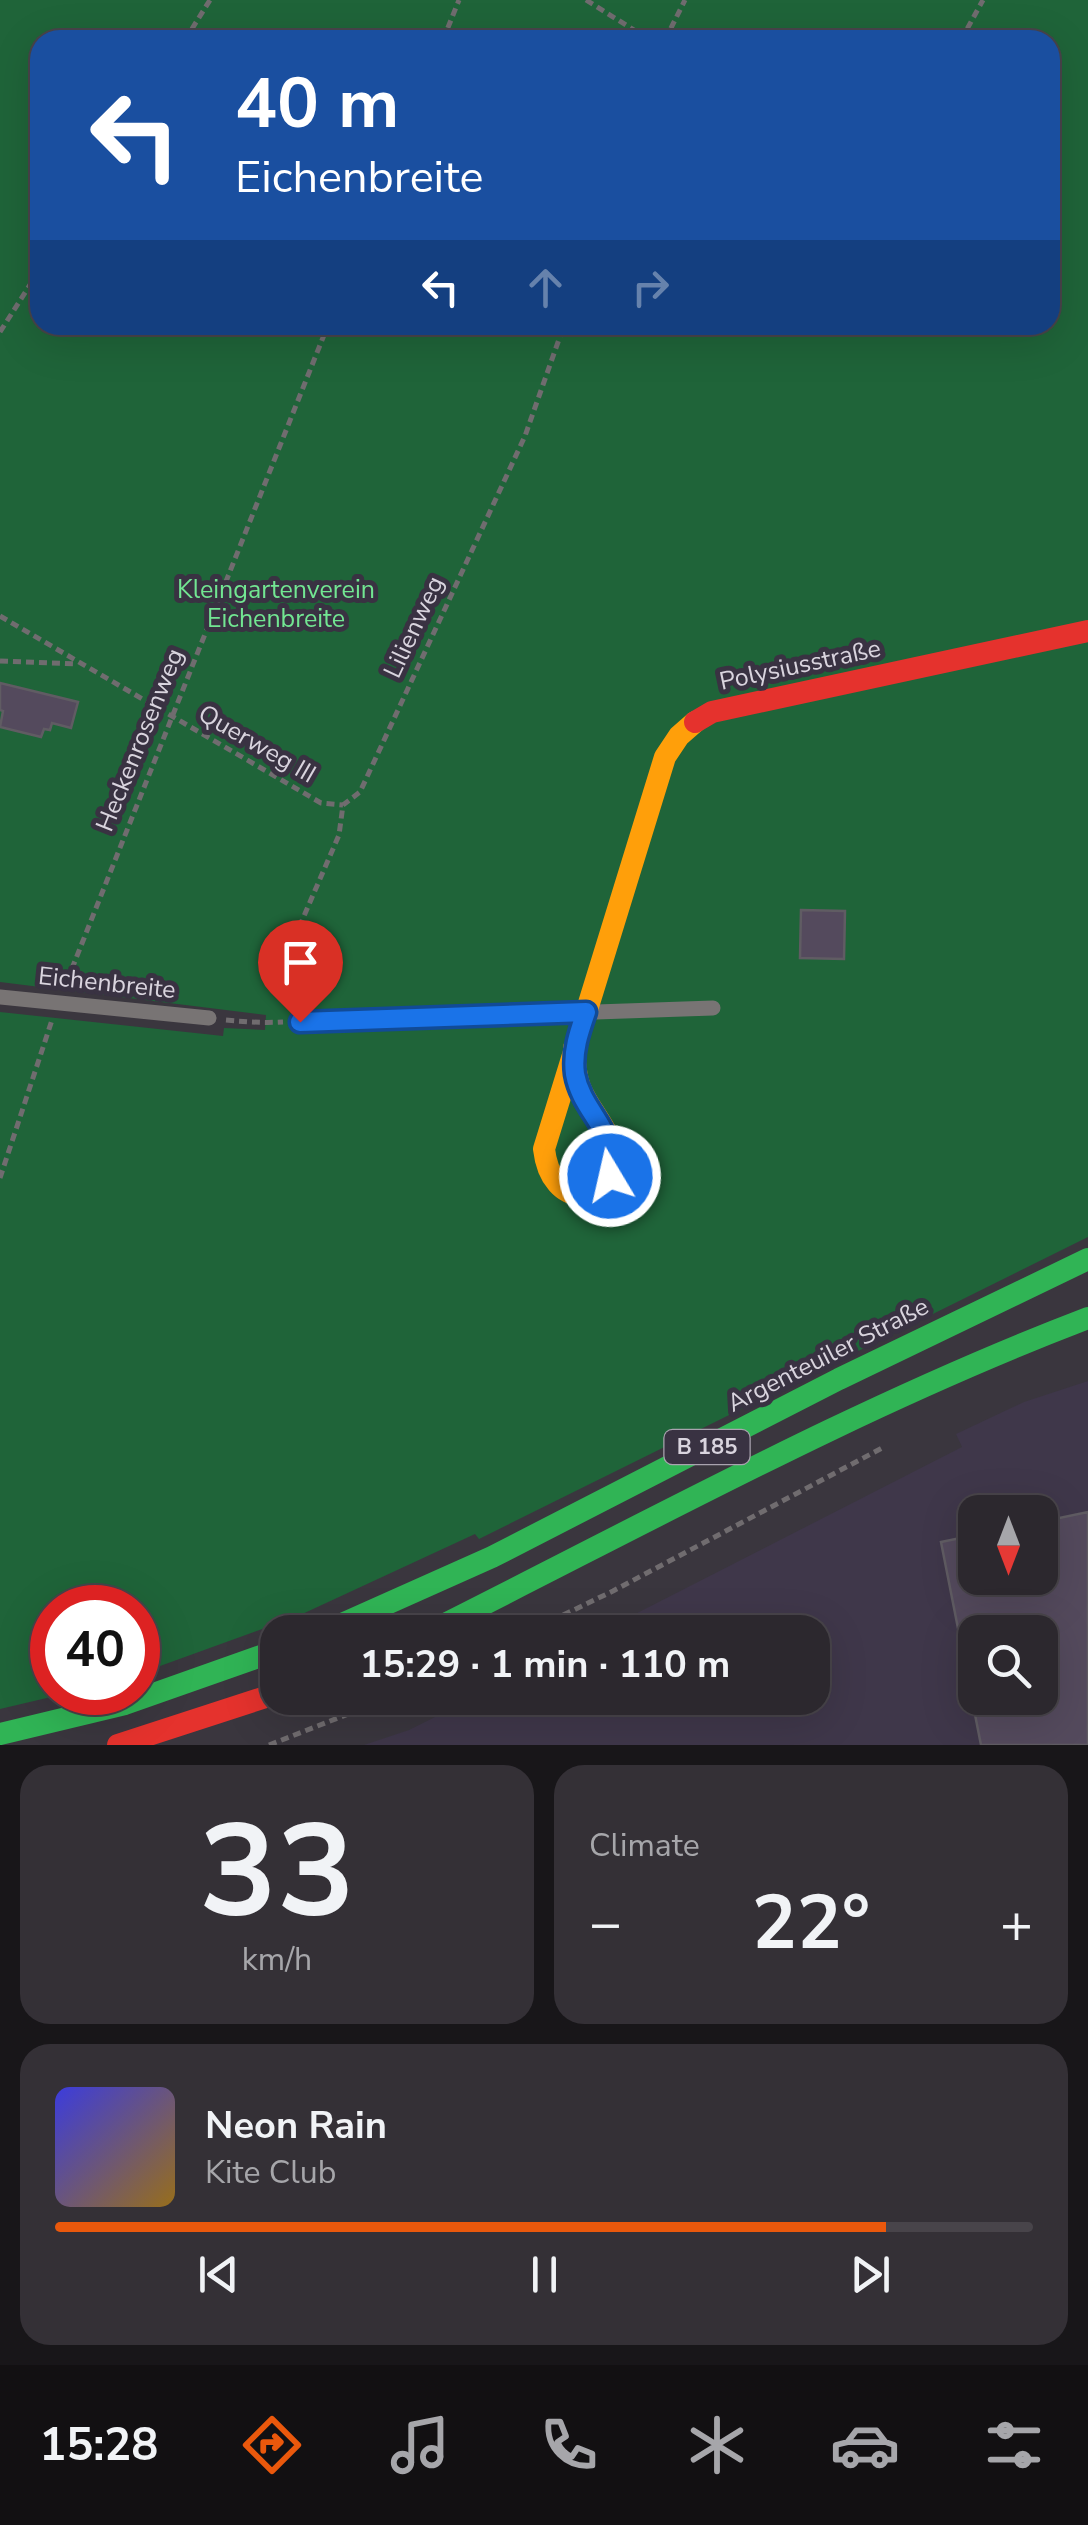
<!DOCTYPE html>
<meta charset="utf-8">
<style>
body{margin:0;font-family:"Nunito Sans",sans-serif;background:#343036;color:#f1f3f6;height:100vh;display:flex;flex-direction:column;font-size:38px;white-space:nowrap}
*{box-sizing:border-box;margin:0}
p{font-size:32px;color:#a6a6aa}
.icon{flex:none;width:55px;height:55px;fill:none;stroke:currentColor;stroke-width:2;stroke-linecap:round;stroke-linejoin:round}
.map{position:relative;height:1745px;overflow:hidden}
.drawer{display:flex;flex-direction:column;gap:20px;padding:20px;background:#181619;flex:1}
.drawer>*{flex:none}
.guide{position:absolute;left:30px;top:30px;width:1030px;height:305px;border-radius:30px;box-shadow:0 10px 40px #0002,0 0 0 2px #48444a;background:#1a4fa0;color:#fff;overflow:hidden}
.needle{width:65px;rotate:180deg}
.tools{position:absolute;left:958px;top:1495px;display:grid;gap:20px}
.tools a{display:grid;place-items:center;width:100px;height:100px;border-radius:20px;background:#2c282e;box-shadow:0 10px 40px #0002,0 0 0 2px #48444a;font-size:50px}
.speed{position:absolute;left:30px;top:1585px;display:flex;gap:20px;font-size:50px;font-weight:700;text-align:center}
.speed>*{display:grid;place-content:center;width:130px;height:130px;border-radius:50%;background:#2c282e;box-shadow:0 10px 40px #0002,0 0 0 2px #48444a;line-height:1}
.speed .limit{border:15px solid #d22;background:#fff;color:#111}
.pin{position:absolute;display:grid;place-items:center;width:85px;height:85px;color:#fff;margin:-102px -42px;border-radius:50% 50% 50% 0;rotate:-45deg;box-shadow:0 0 10px #0007}
.pin .icon{rotate:45deg}
.me{position:absolute;width:110px;margin:-55px;rotate:351deg;stroke-linejoin:round;filter:drop-shadow(0 0 8px #0008)}
.turn{display:flex;align-items:center;gap:35px;height:210px;padding:0 40px;font-size:45px}
.turn .icon{width:130px;height:130px;stroke-width:2.5}
.turn b{display:block;font-size:70px;line-height:85px}
.lanes{display:flex;align-items:center;height:95px;padding:0 40px;background:#0003;justify-content:center;gap:50px;direction:ltr}
.lanes .off{opacity:.35}
.big{font-size:75px;font-weight:700;line-height:1.1}
.drawer .card{flex:1;display:flex;flex-direction:column;justify-content:center;gap:15px;min-width:0;padding:0 35px;border-radius:30px;background:#343036}
.drawer .dial{align-items:center;gap:0}
.dial b{font-size:130px;line-height:1}
.song{display:flex;align-items:center;gap:30px}
.cover{width:120px;height:120px;border-radius:15px;background:linear-gradient(135deg,hsl(240 70% 55%),hsl(40 70% 35%))}
.played{height:10px;border-radius:5px;background:linear-gradient(90deg,#ea580c 85%,#48444a 85%)}
.keys{display:flex;justify-content:space-around;direction:ltr}
.heat{display:flex;justify-content:space-between;align-items:center;font-size:55px;direction:ltr}
.drawer .tiles{flex:1;display:grid;gap:20px;grid-template-columns:1fr 1fr}
.card:last-child{grid-column:span 2}
.trip{position:absolute;left:260px;top:1615px;width:570px;height:100px;border-radius:30px;background:#2c282e;box-shadow:0 10px 40px #0002,0 0 0 2px #48444a;font-weight:700;line-height:100px;text-align:center}
.tabs{display:flex;height:160px;justify-content:space-around;align-items:center;background:#121012;color:#a6a6aa}
.tabs .icon{width:70px;height:70px}
.tabs .active{color:#ea580c}
.tabs b{font-size:45px;color:#f1f3f6}
.map>svg:first-child{display:block}
.built{fill:#3f374a;fill-rule:evenodd}
.green{fill:#1f6439;fill-rule:evenodd}
.building{fill:#544a5d;stroke:#605c63;stroke-width:2.5;fill-rule:evenodd}
.lines{fill:none;stroke-linecap:round;stroke-linejoin:round}
.path{stroke:#706c6f;stroke-width:5;stroke-dasharray:8 5;stroke-linecap:butt}
.lane{stroke:#787474;stroke-width:15}
.fast{stroke:#30b455;stroke-width:22}
.slow{stroke:#ff9f0a;stroke-width:22}
.jam{stroke:#e5322d;stroke-width:22}
.route-casing{stroke:#114b97;stroke-width:25}
.route{stroke:#1a73e8;stroke-width:18}
.labels{text-anchor:middle;dominant-baseline:central;stroke-width:10;stroke-linejoin:round;paint-order:stroke}
.shield{fill:#393242;stroke:#a9a3af;stroke-width:2.5}
.shield-label{font-size:22px;font-weight:bold;fill:#d9d4de}
.park-label{font-size:25px;fill:#72e692;stroke:#393242}
.street-label{font-size:25px;fill:#d9d4de;stroke:#393242}
</style>
<div class="map">
<svg width="1088" height="1745" viewBox="0 0 1088 1745">
<rect width="100%" height="100%" fill="#3a363e"/>
<!-- built -->
<path class="built" d="M1088,1381v364h-724l45,-15 64,-32h339v-66h-212l362,-185 -6,-13 68,-32zM975,1512h65v66h-65zM975,1632h65v66h-65z"/>
<!-- green -->
<path class="green" d="M0,0h1088v1237l-609,302 -4,-5 -177,82 -160,58v-66h-86v84l16,1 -68,16v-697l223,24 1,-8 41,2 1,-15 -266,-33zM40,40h1010v285h-1010z"/>
<!-- building -->
<g class="building">
<path d="M0,683l78,19 -7,26 -19,-5 -2,7 -6,-1 -3,8 -41,-10 3,-16 -3,-1z"/>
<path d="M801,910l44,1 -1,48 -44,-1z"/>
<path d="M1088,1512v233h-107l-40,-203 34,-7v43h65v-56zM975,1632h65v66h-65z"/>
</g>
<g class="lines">
<!-- path -->
<g class="path">
<path d="M586,0l64,40"/>
<path d="M185,40l25,-40"/>
<path d="M443,40l16,-40"/>
<path d="M665,40l20,-40"/>
<path d="M961,40l22,-40"/>
<path d="M0,332l40,-63"/>
<path d="M0,616l321,187 22,2"/>
<path d="M0,661l77,3"/>
<path d="M294,939l45,-104 4,-30 17,-13 165,-356 39,-111"/>
<path d="M67,981l261,-656"/>
<path d="M226,1020c21,2 37,3 57,2"/>
<path d="M0,1178l52,-158"/>
<path d="M528,1632l85,-41 271,-144"/>
<path d="M269,1745l120,-47"/>
</g>
<!-- lane -->
<g class="lane">
<path d="M0,997l209,21"/>
<path d="M300,1022l413,-14"/>
</g>
<!-- fast -->
<g class="fast">
<path d="M324,1632l168,-75 347,-178 249,-120"/>
<path d="M429,1632c218,-109 431,-227 659,-314"/>
<path d="M0,1734l125,-30 153,-54"/>
</g>
<!-- slow -->
<path class="slow" d="M574,1048c1,13 1,27 6,39 9,24 34,45 33,72 -2,47 -62,52 -69,-10l121,-392 14,-21 16,-14"/>
<!-- jam -->
<g class="jam">
<path d="M695,722l17,-10 376,-81"/>
<path d="M118,1745l160,-52"/>
</g>
</g>
<g class="lines">
<!-- route casing -->
<g class="route-casing">
<path id="route" d="M300,1022l286,-10c-7,20 -14,40 -11,62 7,40 45,57 35,102"/>
</g>
<!-- route -->
<use href="#route" class="route"/>
</g>
<g class="labels">
<!-- shield labels -->
<rect class="shield" x="664.5" y="1430" width="85" height="34" rx="8"/>
<g class="shield-label">
<text x="707" y="1447">B 185</text>
</g>
<!-- park labels -->
<g class="park-label">
<text x="276" y="590">Kleingartenverein<tspan x="276" dy="29">Eichenbreite</tspan></text>
</g>
<!-- street labels -->
<g class="street-label">
<text transform="translate(414 627) rotate(-65)">Lilienweg</text>
<text transform="translate(800 665) rotate(-12)">Polysiusstraße</text>
<text transform="translate(140 740) rotate(-68)">Heckenrosenweg</text>
<text transform="translate(257 744) rotate(30)">Querweg III</text>
<text transform="translate(107 983) rotate(6)">Eichenbreite</text>
<text transform="translate(828 1355) rotate(-27)">Argenteuiler Straße</text>
</g>
</g>
</svg>
<div class="tools">
<a><svg class="needle" viewBox="-14 -14 28 28"><path d="M0-13l5 13h-10z" fill="#e53935"/><path d="M0 13l5-13h-10z" fill="#a6a6aa"/></svg></a>
<a><svg class="icon" aria-label="search" viewBox="0 0 24 24"><circle cx="10" cy="10" r="6"/><path d="M15 15l6 6"/></svg></a>
</div>
<div class="speed"><div class="limit">40</div></div>
<div class="pin" style="left:300px;top:1022px;background:#d93025"><svg class="icon" aria-label="arrive" viewBox="0 0 24 24"><path d="M6 21V4h12l-3 4 3 4H6"/></svg></div>
<svg class="me" style="left:610px;top:1176px" viewBox="-20 -20 40 40"><circle r="17" fill="#1a73e8" stroke="#fff" stroke-width="3"/><path d="M0-11L8 9 0 5-8 9z" fill="#fff"/></svg>
<div class="trip">15:29 · 1 min · 110 m</div>
<div class="guide">
<div class="turn"><svg class="icon" aria-label="left" viewBox="0 0 24 24"><path d="M17 20v-9H6M10 6l-5 5 5 5"/></svg><div><b>40 m</b>Eichenbreite</div></div>
<div class="lanes"><svg class="icon" aria-label="left" viewBox="0 0 24 24"><path d="M17 20v-9H6M10 6l-5 5 5 5"/></svg><svg class="icon off" aria-label="ahead" viewBox="0 0 24 24"><path d="M12 20V5M6 11l6-6 6 6"/></svg><svg class="icon off" aria-label="right" viewBox="0 0 24 24"><path d="M7 20v-9h11M14 6l5 5-5 5"/></svg></div>
</div>
</div>
<section class="drawer">
<div class="tiles">
<div class="card dial"><b>33</b><p>km/h</p></div>
<div class="card"><p>Climate</p>
<div class="heat"><a>−</a><b class="big">22°</b><a>+</a></div>
</div>
<div class="card">
<div class="song"><i class="cover"></i><div><b>Neon Rain</b><p>Kite Club</p></div></div>
<div class="played"></div>
<div class="keys"><svg class="icon" aria-label="previous" viewBox="0 0 24 24"><path d="M18 5L8 12l10 7zM5 5v14"/></svg><svg class="icon" aria-label="pause" viewBox="0 0 24 24"><path d="M8 5v14M16 5v14"/></svg><svg class="icon" aria-label="next" viewBox="0 0 24 24"><path d="M6 5l10 7-10 7zM19 5v14"/></svg></div>
</div>
</div>
</section>
<nav class="tabs">
<b>15:28</b>
<svg class="icon active" aria-label="directions" viewBox="0 0 24 24"><path d="M12 3l9 9-9 9-9-9zM9 14v-3h6M13 9l2 2-2 2"/></svg>
<svg class="icon" aria-label="music" viewBox="0 0 24 24"><path d="M9 18V5l10-2v13"/><circle cx="6" cy="18" r="3"/><circle cx="16" cy="16" r="3"/></svg>
<svg class="icon" aria-label="phone" viewBox="0 0 24 24"><path d="M5 4h4l2 5-3 2q2 4 5 5l2-3 5 2v4C11 20 4 13 5 4z"/></svg>
<svg class="icon" aria-label="climate" viewBox="0 0 24 24"><path d="M12 3v18M4 7l16 10M4 17L20 7"/></svg>
<svg class="icon" aria-label="car" viewBox="0 0 24 24"><path d="M5 17H2v-5l4-1 3-4h7l3 4 3 1v5h-3M9 17h6M6 11h13"/><circle cx="7" cy="17" r="2"/><circle cx="17" cy="17" r="2"/></svg>
<svg class="icon" aria-label="filters" viewBox="0 0 24 24"><path d="M4 7h16M4 17h16"/><circle cx="9" cy="7" r="2"/><circle cx="15" cy="17" r="2"/></svg>
</nav>
